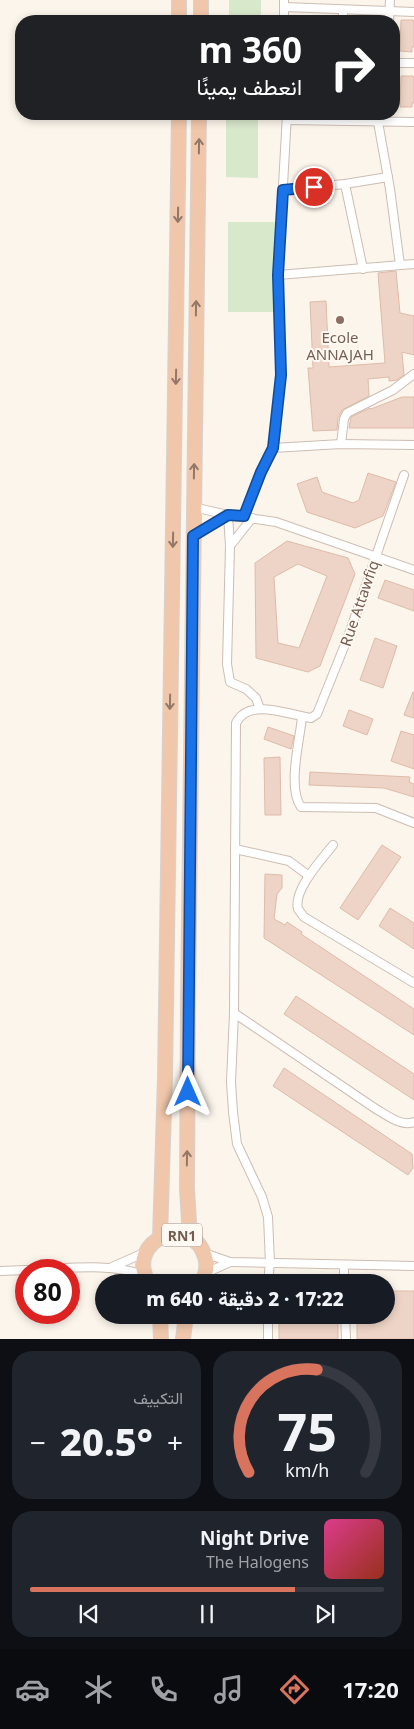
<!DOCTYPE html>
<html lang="ar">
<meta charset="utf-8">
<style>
body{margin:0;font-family:"Noto Sans",Vazirmatn,sans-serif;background:#20242c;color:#f1f3f6;direction:rtl;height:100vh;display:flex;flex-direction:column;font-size:19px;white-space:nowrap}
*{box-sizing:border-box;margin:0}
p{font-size:16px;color:#9ea1a6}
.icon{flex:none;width:28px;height:28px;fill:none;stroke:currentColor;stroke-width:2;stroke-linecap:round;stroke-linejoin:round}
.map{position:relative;height:1339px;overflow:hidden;direction:ltr}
.sheet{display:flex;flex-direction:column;gap:12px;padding:12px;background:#0d0f14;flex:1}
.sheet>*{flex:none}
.hud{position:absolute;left:15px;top:15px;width:385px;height:105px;border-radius:20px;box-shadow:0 2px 8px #0003;direction:rtl;background:#202124;color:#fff;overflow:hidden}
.speed{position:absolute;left:15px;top:1259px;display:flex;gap:10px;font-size:25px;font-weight:700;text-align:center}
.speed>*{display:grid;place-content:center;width:65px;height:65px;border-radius:50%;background:#171b24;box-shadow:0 2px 8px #0003;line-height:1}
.speed .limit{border:8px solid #d22;background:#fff;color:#111}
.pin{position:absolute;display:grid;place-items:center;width:42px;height:42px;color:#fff;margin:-21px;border:2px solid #fff;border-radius:50%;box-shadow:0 1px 5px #0007}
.me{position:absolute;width:55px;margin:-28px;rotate:0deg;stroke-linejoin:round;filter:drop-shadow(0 0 4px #0008)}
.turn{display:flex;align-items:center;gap:18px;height:105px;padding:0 15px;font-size:22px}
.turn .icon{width:65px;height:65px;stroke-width:2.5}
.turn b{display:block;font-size:35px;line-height:42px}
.big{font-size:38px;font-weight:800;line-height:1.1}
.sheet .tile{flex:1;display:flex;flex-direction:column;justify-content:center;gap:8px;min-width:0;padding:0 18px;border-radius:20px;background:#20242c}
.sheet .dial{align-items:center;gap:0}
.dial svg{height:130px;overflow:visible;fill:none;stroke:#363941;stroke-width:7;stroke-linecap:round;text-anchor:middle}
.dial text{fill:#f1f3f6;stroke:none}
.song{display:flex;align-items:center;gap:15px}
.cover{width:60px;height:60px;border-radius:8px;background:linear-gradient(135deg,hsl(330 70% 55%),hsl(10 70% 35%))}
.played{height:5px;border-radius:2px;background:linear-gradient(90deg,#d8745e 75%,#363941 75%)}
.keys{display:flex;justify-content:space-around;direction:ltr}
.heat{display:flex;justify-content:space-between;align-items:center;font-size:28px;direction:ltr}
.sheet .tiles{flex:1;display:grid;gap:12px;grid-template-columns:1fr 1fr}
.tile:last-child{grid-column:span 2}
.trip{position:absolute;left:95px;top:1274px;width:300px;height:50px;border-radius:25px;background:#171b24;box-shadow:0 2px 8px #0003;font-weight:800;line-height:50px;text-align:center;direction:rtl}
.dock{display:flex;height:80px;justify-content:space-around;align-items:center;background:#090b0e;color:#9ea1a6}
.dock .icon{width:35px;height:35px}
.dock .selected{color:#d8745e}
.dock b{font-size:22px;color:#f1f3f6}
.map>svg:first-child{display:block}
.green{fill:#d8e8cb}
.building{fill:#eed4c6;stroke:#dfbba8;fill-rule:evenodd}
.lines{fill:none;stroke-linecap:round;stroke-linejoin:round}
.minor-casing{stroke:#cdbdb2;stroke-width:10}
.trunk-casing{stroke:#d8d1ce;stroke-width:16}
.minor{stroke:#fff;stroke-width:8}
.trunk{stroke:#f0c7ab;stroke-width:14}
.oneway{stroke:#937768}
.route-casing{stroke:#114b97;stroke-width:12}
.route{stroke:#1a73e8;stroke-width:9}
.education-dot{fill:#8d6e63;stroke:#fef9f2;stroke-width:2}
.labels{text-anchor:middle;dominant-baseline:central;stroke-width:4;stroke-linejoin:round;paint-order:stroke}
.shield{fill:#fef9f2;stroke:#9d8b81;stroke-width:1}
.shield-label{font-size:14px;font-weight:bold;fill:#745c51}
.education-label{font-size:15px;fill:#785e54;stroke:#fef9f2}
.street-label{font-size:15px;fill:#745c51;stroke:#fef9f2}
</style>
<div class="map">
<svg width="414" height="1339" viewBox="0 0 414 1339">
<rect width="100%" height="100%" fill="#fbf5ec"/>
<!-- green -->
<g class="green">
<rect x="229" y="0" width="32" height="21"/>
<path d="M226,116h32v62l-32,-1z"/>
<rect x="228" y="222" width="48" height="90"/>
</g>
<!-- building -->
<g class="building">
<path d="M401,20h12l1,3v24h-2v5l-12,-1z"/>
<path d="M401,76h12l1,3v24h-2v4h-12z"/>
<path d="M396,271l4,42 14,3v39l-12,-3 2,23 -7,5 -8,1v-4l-21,2 1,17 -27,14 -4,8 -1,12 -24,1 -5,-63h5l-3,-66 16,-1 3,66 56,-4 -7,-90z"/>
<path d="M402,397h12v31h-65l2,-11 19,-9 1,1z"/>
<path d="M368,473l28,9 -13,34 -28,12 -48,-16 -10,-28 20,-7 5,15 31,11 6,-3z"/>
<path d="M287,541l61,17 7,16 -35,92 -12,6 -52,-14 -1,-95zM298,564l29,12 -28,72 -21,-5 -4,-66z"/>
<path d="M385,580l29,10v21l-36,-13z"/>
<path d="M375,638l22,8 -14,42 -23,-8z"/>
<path d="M413,692h1v26l-10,-3z"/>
<path d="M349,710l24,9 -6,16 -24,-9z"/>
<path d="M268,727l26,9 -3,13 -27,-10z"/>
<path d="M401,731l13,4v34l-23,-8z"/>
<path d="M280,757l1,58h-16l-1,-57z"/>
<path d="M310,772l100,5 -1,5 5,2v13l-30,-9 -75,-3z"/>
<path d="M382,845l19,12 -43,63 -18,-12z"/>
<path d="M265,874l17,1v13l-5,6 -3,25 11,6 2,-3 15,10 -1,2 113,75v26l-150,-97z"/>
<path d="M390,908l24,15v26l-35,-23z"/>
<path d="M296,996l118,78v26l-130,-86z"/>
<path d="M284,1068l128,86 1,14 -5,7 -135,-89z"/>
<path d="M386,1291h28v48h-57v-21h13v-3h16z"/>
<path d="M279,1315h51v7h8v17h-59z"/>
</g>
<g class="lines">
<!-- minor casing -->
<g class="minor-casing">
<g id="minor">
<path d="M284,0v21"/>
<path d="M284,7l130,5"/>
<path d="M343,21v-11"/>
<path d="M389,21l1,-21"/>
<path d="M394,63h20"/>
<path d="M287,120l127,2"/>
<path d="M378,122l12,67 10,76"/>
<path d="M345,184l43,-7"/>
<path d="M283,190l62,-6 18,85"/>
<path d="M278,275l136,-11"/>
<path d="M341,444l3,-25 3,-6 46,-23 21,-16"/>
<path d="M273,448l68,-4 73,1"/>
<path d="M193,507l35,8 48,7 138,48"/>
<path d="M228,515l2,31 -3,118 3,18 16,7 10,9 4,11"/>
<path d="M244,516l17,-44 12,-24 8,-73 -3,-100 9,-161"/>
<path d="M193,536l35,-21"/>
<path d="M230,546l22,-28"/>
<path d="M302,717c-2,23 -15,70 -1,90l75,1 38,15"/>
<path d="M333,845c-11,14 -40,45 -35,64l6,8 110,66"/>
<path d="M235,849l54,12 20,15"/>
<path d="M234,1013l142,96c11,6 25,18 38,13"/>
<path d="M204,1253l26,9 184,4"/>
<path d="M112,1267l34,-15"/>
<path d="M27,1270c39,-1 81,-8 117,5"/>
<path d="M0,1271l26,-1"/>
<path d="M206,1273l24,-11"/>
<path d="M268,1282l2,-19 -2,-46 -6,-20 -25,-53 -4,-32 -2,-30 3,-69 2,-290c13,-26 53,-8 75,-5l6,-4 31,-77 56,-162"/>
<path d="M344,1282v-16"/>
<path d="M268,1315v24"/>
<path d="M345,1315l1,24"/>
</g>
</g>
<!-- trunk casing -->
<g class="trunk-casing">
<g id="trunk">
<path d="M179,21v-21"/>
<path d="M201,21v-21"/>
<path d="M160,1237l5,-160 14,-963"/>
<path d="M190,1238l-3,-49 1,-190 11,-885"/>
<path d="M148,1282c-23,-43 44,-69 57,-25 3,9 1,17 -3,25"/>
<path d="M160,1315l1,24"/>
<path d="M183,1339l3,-24"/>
</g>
</g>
<!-- minor -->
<use href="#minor" class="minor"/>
<!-- trunk -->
<use href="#trunk" class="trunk"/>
</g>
<!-- one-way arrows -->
<defs><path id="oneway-shaft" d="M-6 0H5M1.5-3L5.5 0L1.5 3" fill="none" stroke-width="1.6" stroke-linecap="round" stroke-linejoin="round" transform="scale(1.25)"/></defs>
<g class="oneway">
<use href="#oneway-shaft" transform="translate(199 146) rotate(-89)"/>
<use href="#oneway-shaft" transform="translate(178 215) rotate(91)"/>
<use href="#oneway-shaft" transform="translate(196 308) rotate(-89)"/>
<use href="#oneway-shaft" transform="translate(176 377) rotate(91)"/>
<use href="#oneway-shaft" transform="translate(194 471) rotate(-89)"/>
<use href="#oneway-shaft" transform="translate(173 540) rotate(91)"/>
<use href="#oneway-shaft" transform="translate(170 702) rotate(91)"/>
<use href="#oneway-shaft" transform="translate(187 1158) rotate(-89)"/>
</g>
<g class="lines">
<!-- route casing -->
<g class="route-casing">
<path id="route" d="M188,1092l5,-556 35,-21 16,1 17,-44 12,-24 8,-73 -3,-100 5,-85 31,-3"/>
</g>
<!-- route -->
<use href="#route" class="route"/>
</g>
<!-- markers -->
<circle class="education-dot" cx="340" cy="320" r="5"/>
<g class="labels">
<!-- shield labels -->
<rect class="shield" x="162" y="1223.5" width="40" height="23" rx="4"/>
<g class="shield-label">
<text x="182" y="1235">RN1</text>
</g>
<!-- education labels -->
<g class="education-label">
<text x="340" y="337">Ecole<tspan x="340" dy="17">ANNAJAH</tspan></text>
</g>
<!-- street labels -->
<g class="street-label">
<text transform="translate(359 603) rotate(-71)">Rue Attawfiq</text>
</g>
</g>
</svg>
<div class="speed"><div class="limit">80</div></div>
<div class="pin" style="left:314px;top:187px;background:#d93025"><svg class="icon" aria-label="arrive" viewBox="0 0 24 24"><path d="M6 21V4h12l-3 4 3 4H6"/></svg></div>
<svg class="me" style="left:188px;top:1092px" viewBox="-20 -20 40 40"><path d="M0-17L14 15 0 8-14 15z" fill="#1a73e8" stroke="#fff" stroke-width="4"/></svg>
<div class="trip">17:22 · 2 دقيقة · 640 m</div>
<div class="hud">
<div class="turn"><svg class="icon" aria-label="right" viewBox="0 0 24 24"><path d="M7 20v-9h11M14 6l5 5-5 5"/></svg><div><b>360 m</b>انعطف يمينًا</div></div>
</div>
</div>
<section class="sheet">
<div class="tiles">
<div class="tile dial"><svg viewBox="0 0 100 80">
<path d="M14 69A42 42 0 1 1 86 69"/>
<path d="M14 69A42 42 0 0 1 56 6" stroke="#d8745e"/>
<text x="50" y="56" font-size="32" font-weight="700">75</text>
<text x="50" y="72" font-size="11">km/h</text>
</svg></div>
<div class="tile"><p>التكييف</p>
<div class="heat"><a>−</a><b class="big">20.5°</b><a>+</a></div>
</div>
<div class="tile">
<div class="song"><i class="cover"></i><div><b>Night Drive</b><p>The Halogens</p></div></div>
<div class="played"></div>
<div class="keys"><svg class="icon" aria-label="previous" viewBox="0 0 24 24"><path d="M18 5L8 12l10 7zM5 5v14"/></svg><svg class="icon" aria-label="pause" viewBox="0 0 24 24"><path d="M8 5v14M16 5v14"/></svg><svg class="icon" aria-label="next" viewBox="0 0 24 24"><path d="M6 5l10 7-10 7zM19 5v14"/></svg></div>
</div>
</div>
</section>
<nav class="dock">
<b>17:20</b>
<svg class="icon selected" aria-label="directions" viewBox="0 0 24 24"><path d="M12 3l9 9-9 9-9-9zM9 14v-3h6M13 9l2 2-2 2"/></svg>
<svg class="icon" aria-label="music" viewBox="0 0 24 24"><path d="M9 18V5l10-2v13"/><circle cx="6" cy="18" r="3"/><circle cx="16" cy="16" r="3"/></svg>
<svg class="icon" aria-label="phone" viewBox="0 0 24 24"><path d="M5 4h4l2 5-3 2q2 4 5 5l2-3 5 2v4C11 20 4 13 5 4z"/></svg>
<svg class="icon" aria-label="climate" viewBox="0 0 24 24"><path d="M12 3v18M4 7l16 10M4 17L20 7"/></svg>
<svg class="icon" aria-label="car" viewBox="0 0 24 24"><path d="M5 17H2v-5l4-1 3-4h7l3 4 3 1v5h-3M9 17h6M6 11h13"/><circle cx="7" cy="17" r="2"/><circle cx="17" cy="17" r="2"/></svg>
</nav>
